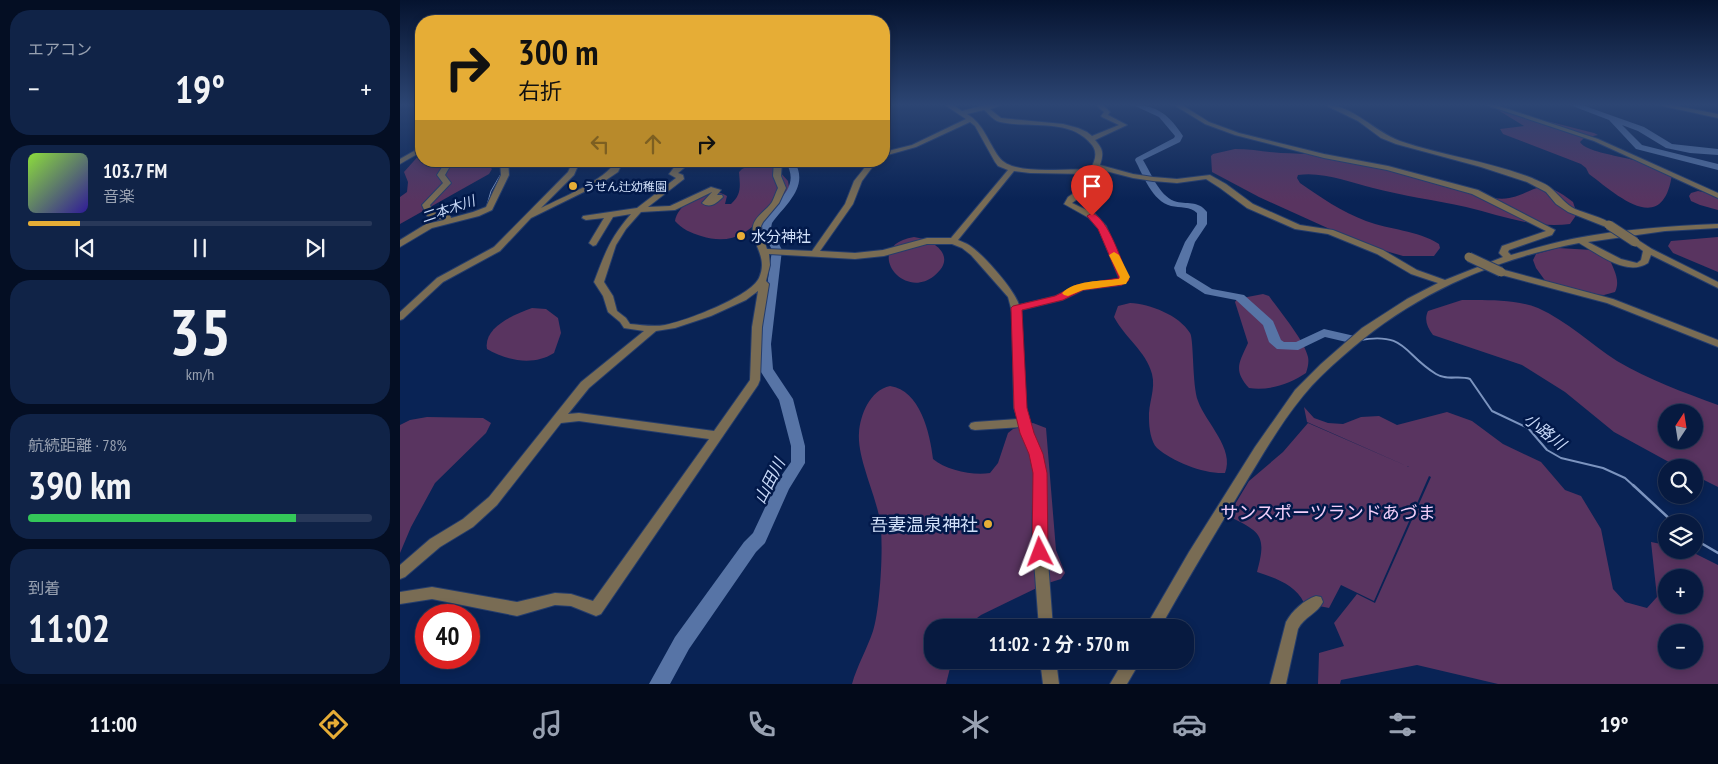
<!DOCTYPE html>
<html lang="ja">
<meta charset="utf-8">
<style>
body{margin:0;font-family:"PT Sans Narrow","Noto Sans JP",sans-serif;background:#102347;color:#f1f3f6;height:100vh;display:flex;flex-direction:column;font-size:19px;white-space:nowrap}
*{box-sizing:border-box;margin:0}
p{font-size:16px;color:#98a1b1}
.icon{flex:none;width:28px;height:28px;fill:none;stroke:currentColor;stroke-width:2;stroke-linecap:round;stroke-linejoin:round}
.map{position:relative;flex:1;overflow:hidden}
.panel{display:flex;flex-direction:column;gap:10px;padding:10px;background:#040e23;width:400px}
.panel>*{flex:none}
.hud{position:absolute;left:15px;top:15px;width:475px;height:152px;border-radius:20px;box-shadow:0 2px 8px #0003,0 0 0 1px #283859;background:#e6ad36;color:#111;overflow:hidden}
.needle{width:32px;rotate:12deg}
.fabs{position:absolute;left:1258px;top:404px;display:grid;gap:10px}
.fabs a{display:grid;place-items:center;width:45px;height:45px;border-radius:50%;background:#071a40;box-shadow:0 2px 8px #0003,0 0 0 1px #283859;font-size:25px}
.speed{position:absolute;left:15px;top:604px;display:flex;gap:10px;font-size:25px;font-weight:700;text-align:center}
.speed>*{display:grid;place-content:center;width:65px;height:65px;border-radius:50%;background:#071a40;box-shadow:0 2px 8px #0003,0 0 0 1px #283859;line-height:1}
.speed .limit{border:8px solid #d22;background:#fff;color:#111}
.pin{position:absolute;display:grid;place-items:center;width:42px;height:42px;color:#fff;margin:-51px -21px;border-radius:50% 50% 50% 0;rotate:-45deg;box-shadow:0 0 5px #0007}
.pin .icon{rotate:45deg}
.me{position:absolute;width:55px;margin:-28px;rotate:357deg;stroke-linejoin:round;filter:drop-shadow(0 0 4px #0008)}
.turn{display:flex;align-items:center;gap:18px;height:105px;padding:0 20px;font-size:22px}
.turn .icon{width:65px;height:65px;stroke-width:2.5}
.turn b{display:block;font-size:35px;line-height:42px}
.lanes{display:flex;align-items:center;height:48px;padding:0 20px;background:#0003;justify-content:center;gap:25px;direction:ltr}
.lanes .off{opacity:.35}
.big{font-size:38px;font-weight:700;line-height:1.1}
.panel .card{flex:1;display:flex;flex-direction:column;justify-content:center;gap:8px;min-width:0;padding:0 18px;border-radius:20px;background:#102347}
.panel .dial{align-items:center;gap:0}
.dial b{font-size:65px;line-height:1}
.song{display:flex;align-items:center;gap:15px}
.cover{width:60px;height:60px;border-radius:8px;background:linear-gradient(135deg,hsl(90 70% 55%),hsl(250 70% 35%))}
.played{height:5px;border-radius:2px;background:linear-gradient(90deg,#e6ad36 15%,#283859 15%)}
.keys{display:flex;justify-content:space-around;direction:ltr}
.heat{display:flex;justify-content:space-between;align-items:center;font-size:28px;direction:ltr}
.charge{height:8px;border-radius:4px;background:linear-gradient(90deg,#34c759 78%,#283859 0)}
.trip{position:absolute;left:524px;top:619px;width:270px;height:50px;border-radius:20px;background:#071a40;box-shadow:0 2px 8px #0003,0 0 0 1px #283859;font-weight:700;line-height:50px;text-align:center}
.tab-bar{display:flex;height:80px;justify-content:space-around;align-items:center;background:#030a1a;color:#98a1b1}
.tab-bar .icon{width:35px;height:35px}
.tab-bar .on{color:#e6ad36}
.tab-bar b{font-size:22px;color:#f1f3f6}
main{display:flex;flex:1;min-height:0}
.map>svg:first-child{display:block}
.green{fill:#593460;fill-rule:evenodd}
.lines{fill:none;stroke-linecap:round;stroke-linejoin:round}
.stream-far2{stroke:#7c94bf;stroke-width:1}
.stream-far1{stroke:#7c94bf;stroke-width:2}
.stream{stroke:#7c94bf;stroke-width:2.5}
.river{fill:#5774a6;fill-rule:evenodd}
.minor-casing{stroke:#253d6c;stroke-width:2}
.minor{fill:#796c54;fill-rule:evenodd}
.minor-bridge-casing{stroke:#253d6c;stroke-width:11;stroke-linecap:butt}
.minor-bridge{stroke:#796c54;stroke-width:9}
.route{fill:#e11d48;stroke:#92132f}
.slow{fill:#f59e0b}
.poi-dot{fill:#e6ad36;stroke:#02194a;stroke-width:2}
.labels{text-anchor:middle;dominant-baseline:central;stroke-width:5;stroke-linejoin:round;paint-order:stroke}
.far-poi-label{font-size:12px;fill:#d1e0f9;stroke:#02194a;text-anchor:start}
.far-water-label{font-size:14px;font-style:italic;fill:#c8d9f8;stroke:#02194a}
.poi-label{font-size:15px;fill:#d1e0f9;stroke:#02194a;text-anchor:start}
.water-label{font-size:16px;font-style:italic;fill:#c8d9f8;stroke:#02194a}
.near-park-label{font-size:18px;fill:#f3cff9;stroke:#02194a}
.near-poi-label{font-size:18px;fill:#d1e0f9;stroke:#02194a;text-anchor:end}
</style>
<main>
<section class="panel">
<div class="card"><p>エアコン</p>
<div class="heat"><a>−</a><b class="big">19°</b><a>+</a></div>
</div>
<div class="card">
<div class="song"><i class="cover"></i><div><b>103.7 FM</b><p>音楽</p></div></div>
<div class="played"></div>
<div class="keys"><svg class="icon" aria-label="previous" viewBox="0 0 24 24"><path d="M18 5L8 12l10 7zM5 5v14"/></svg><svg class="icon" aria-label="pause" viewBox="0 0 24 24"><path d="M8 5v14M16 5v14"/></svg><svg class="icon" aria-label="next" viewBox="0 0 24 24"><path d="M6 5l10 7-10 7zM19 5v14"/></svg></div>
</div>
<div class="card dial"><b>35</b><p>km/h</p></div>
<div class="card"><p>航続距離 · 78%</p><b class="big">390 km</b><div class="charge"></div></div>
<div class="card"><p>到着</p><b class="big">11:02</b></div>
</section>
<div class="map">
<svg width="1318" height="684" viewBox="0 0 1318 684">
<rect width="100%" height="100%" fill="#092355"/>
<!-- green -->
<g class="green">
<path d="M1098,110l25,5 71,18 4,2 -14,3 -4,4c8,14 72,16 92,32 -9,64 -55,21 -83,0l-3,-6 -5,-4 -78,-30 -3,-5 24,-3z"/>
<path d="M835,149c16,0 31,3 46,4 25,1 51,1 76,7 45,12 89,30 136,38 40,6 38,-30 80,4l4,12 -7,10c-36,5 -70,-9 -104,-17 -31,-7 -63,-11 -93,-19 -23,-6 -52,-17 -75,-13l-1,3 3,5c20,14 42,29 66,38 24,9 51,9 73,23l1,4 -6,8h-31l-38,-11 -106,-48 -47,-25 -1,-16 2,-2z"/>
<path d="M21,153v8c16,0 61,-5 71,8l-3,5 -89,50v-27l7,-5 1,-10 -4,-10z"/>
<path d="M360,161h10l18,20 1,6c-5,10 -12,16 -20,24 -20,21 -37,35 -68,25 -10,-3 -19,-7 -26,-15 3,-19 36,-36 52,-25l-2,8h6c11,-10 9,-18 8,-32l3,-3z"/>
<path d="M1298,191l20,4v15l-18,-5 -9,-4 -2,-5 2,-3z"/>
<path d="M514,237c21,3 44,20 20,39 -33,26 -72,-31 -20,-39z"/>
<path d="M1318,237v35l-45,-19 -5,-7 3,-5z"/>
<path d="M1158,248l34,2 17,8c4,10 12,22 6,34l-11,3 -17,-1 -38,-8 -13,-18 -3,-8 3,-6z"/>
<path d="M863,294l6,2c10,14 36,45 39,61 1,5 0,10 -2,16 -16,11 -37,18 -57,15 -16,-18 -10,-25 -1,-45l-13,-41 2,-3z"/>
<path d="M1062,300c24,0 53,-1 76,8 29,13 53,36 79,53 32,19 66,31 101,44v82l-24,-12v-7l-16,-1 -64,-35 -49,-40 -43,-27 -89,-30c-6,-8 -9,-15 -5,-24zM1266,412h28v28h-28z"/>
<path d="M730,303c20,1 49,12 60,30 4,6 2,52 8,68 8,22 37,48 27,72 -21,1 -52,-11 -68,-25 -6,-6 -8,-20 -8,-29 -1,-16 7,-29 3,-45 -6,-23 -27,-36 -38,-57l4,-11z"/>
<path d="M132,308l14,1 12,9 3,15 -7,20c-20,13 -47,8 -67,-4 -4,-22 28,-35 45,-41z"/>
<path d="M490,386c30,4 40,47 43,73 13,11 40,17 57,14l8,-10 10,-30 5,-4 20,-6 13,5 10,122 9,23 -4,6 -16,5 -64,31 -16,12 -33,1v32h20l-6,24h-94c5,-18 15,-35 21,-53 7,-21 11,-87 7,-110 -4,-26 -23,-63 -21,-88 1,-18 11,-43 31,-47z"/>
<path d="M904,407l10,11 14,5 15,1 18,-7 18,-1 18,9 50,-13 25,9 31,23 38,18 24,28 16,6 20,33 12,60 12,13 22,6 10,-11 -6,-55 15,3v5h22l30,15v119h-220l-81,-19 -76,15 -1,4h-22l1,-31 25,-7 -10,-23 23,-29 18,9 56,-126 -2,-1 -55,125 -33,-16 -12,23 -25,-5c-8,-18 -29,-25 -47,-31 10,-37 4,-40 -29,-56l21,-35 34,-29 25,-29 101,44 -102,-45zM1266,578h28v27h-28zM1266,632h28v28h-28z"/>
<path d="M27,417l56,1 8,5 -5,10 -51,50 -24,44 -11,26v-128l10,-5z"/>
</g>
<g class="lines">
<!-- stream-far2 -->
<path class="stream-far2" d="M87,205l4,-14 11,-19"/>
<!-- stream-far1 -->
<g class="stream-far1">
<path d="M87,206l1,-2"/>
<path d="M32,223l13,-3"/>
<path d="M960,340c47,-8 43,14 76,34 11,7 23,1 34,5l22,32 36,17 19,22 14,8 42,10 22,10 10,9"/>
</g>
<!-- stream -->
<g class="stream">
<path d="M1233,485l40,37"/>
<path d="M1294,539l24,14"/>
</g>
<!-- river -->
<g class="river">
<path d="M733,105c25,0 37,11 50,31l-3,6 -37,18c8,13 16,35 31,41 13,4 24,-1 33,11v12l-12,18 -9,26v5l26,16 32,6 29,26 8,19 3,2h12l28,-13 35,8 2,3 -2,3 -4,1 -30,-7 -27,13 -21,-1 -8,-7 -6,-17 -27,-25 -31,-6 -28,-18 -3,-8 11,-26 12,-18v-11c-7,-7 -17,-5 -26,-7 -19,-5 -28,-31 -36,-46l1,-2 38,-20 1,-2 -16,-19z"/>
<path d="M1170,105h12l62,22 28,17 46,5v6l-28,-2 -24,-5 -28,-17 -16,-6 20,20 76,19v6l-82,-21 -27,-29z"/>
<path d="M385,161h9c16,25 -8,43 -22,62l-1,5 11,22 -11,94 2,25 20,30 12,47v17l-16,26 -24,54 -9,9 -67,97 -19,35h-21l26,-47 69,-95 9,-9 24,-51 14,-20v-16l-12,-46 -20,-31v-25l13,-94 -11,-22c5,-25 44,-36 24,-67z"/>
</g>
<!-- minor casing -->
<g class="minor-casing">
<g id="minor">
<path d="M545,105h8l9,6 22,-6h18l-12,4 11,9 62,6 15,4 9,4 5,4 27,-11 -17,-8 -1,-1 3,-4 -8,-7h7l7,7 -2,3 19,10 -32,15c8,9 9,13 5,25l33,9 20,3 24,2 33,-4 16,9 27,20 47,21 33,5 50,20 34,20 28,10 58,-23 -4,-4 3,-7 44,-15 -74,-37 -85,-24 -63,-12 -89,-23 -30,-11 -31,-19h8l27,17 30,11 85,21 64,12 90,24 77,40 -3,5 -43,15 -1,2 3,3c22,-6 44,-13 66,-17 46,-9 94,-12 141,-14v4l-53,3 -77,11 33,17 16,4 4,-3 2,-9 -12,-9 1,-2h6l14,9 66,33v6l-67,-33 -3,8c-21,14 -50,-9 -69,-20 -89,17 -168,52 -236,113 -14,12 -28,25 -40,40 -23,28 -41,60 -60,91 -28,47 -56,93 -83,141h-15l44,-76 66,-105 40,-57 26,-26 41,-36 45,-29 31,-16 -27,-9 -34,-20 -49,-20 -33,-5 -48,-21 -27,-20 -14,-9 -29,4 -24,-2 -20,-3 -35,-9 -8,13 -3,10 -15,11 23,11 11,12 22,53 -7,6 -38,5 -21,10 -41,10 5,98 7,25 9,21 4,19v61l7,94h-14l-7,-94 2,-61 -4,-19 -10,-27 -45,3 -4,-1 -2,-3 2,-3 4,-1 43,-3 -4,-11 -2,-96 -4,-15 -37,-42 -9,-7 -10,-4h-25l-43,12 -29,3 -86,-5 1,11 -4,16 3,3 -7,43 -2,53 -2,5 -157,229 -5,2 -25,-10 -16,-1 -38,11 -85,-17 -32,5v-12l32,-5 85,15 38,-9 16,1 22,7 116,-162 -130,-18 -18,2 -64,82 -24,22 -33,20 -35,30 -5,2v-14l30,-26 33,-20 26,-22 92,-115 63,-51 -20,-3 -4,-6 -12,-10 -5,-16 -9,-14c11,-29 16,-44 37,-68l-18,3 -17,28 -3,1 -4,-3 15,-25 -18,2 -4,-2 1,-2 54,-8 39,-30 -7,-4 10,-13h7l-2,7 -6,5 5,2 1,4 -36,28 22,-1 41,-19 10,3 -4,5h5l1,2c-6,6 -13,12 -21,6l10,-11 -37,18 -34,2 -15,17 -10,16 -12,37 9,14 4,15 9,7 4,6c11,1 24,3 35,1 20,-4 85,-28 94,-47 10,-22 -9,-35 -6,-52 2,-10 14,-16 19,-24 2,-4 4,-10 6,-14l-5,-12 1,-15h8l-1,15 5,12 -7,15 -16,19 -2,4 2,11 4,12 45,2 33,-47 9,-23 16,-20h7l-15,20 -9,23 -33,47 35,2 28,-3 44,-12h24l57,-68 -10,-4 -3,-4 -20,-36 -5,-4 -54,25 -32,9v-4l28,-7 54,-26zM584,110c5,4 10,11 16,12 30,7 70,-5 92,23 6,8 3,16 -2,25 -23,-3 -77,7 -91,-13 -11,-15 -15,-33 -32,-43zM614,171l16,2 58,1 -6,8 -2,7 -12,8 -4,7 25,14 10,11 20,49 -3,3 -38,4 -22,11 -37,9c-4,-15 -37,-52 -50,-60 -3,-2 -7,-3 -11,-5zM358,291l-6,36 -2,53 -36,51 -135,-18 -11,1 21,-26 67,-57 19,-3 36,-12 35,-16z"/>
<path d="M925,105c29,0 49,27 75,36 43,15 89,20 132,37 6,3 15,6 20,11 8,7 13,15 23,20 12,5 28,8 38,16l-4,2h-3l-38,-15 -12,-8 -10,-12 -19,-10 -46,-15 -85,-23 -15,-6 -23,-17z"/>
<path d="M1086,105h10l102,34 120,54v5l-124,-57z"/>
<path d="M1258,105h14l46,9v4z"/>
<path d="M21,143v8l-2,2 -19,11v-5l14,-8 5,-7z"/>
<path d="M46,161h7l-8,14 6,8 -21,22 3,7 17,3 1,3 22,-6 13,-5 15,-32 -1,-14h8l1,14 -17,35 -13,6 -47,12 -32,19v-7l26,-16 18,-4 -17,-4 -5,-11 21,-22 -6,-8z"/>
<path d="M173,161h7l-6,14 -33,33c20,-10 65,-28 75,-47h7l-5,11 -18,12 -69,34 -31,33 -57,31 -40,37 -3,1v-8l37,-34 57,-31 74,-75z"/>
<path d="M1101,269l112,30 105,41v7l-111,-44 -109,-29 -1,-2 1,-2z"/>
<path d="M916,596l5,1 2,5c-5,11 -19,15 -25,27l-12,55h-16l16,-62c6,-11 18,-22 30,-26z"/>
<path d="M640,660h16l3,24h-16z"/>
<path d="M724,660h17l-14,24h-17z"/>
</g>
</g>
<!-- minor -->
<use href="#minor" class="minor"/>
<!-- minor-bridge casing -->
<g class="minor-bridge-casing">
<g id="minor-bridge">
<path d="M1209,225l26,17"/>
<path d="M1069,257l32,15"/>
</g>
</g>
<!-- minor-bridge -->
<use href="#minor-bridge" class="minor-bridge"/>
</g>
<!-- sky -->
<linearGradient id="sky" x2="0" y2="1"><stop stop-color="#05132f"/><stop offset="0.52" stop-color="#2c4573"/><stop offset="1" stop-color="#2c4573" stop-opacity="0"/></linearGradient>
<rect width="1318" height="201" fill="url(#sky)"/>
<!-- route -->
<path class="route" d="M692,213c17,6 30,50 37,67l-7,5 -39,5 -20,10 -41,10 5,98 7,25 9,21 4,19 1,79 -2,5 -6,2 -5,-2 -3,-5 1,-79 -4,-19 -9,-21 -6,-25 -3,-100 2,-2 42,-10 22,-11 42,-7 -21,-49 -11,-13z"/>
<!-- slow -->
<path class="slow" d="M714,252l5,3 11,22 -4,7 -43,6 -15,6 -4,-1 -2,-2c13,-13 39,-12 57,-14l1,-2 -11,-22z"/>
<!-- markers -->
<g class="poi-dot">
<circle cx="173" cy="186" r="5"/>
<circle cx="341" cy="236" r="5"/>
<circle cx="588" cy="524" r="5"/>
</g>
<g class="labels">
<!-- far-poi labels -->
<g class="far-poi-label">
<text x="183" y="186">うせん辻幼稚園</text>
</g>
<!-- far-water labels -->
<g class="far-water-label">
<text transform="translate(48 209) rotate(-19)">二本木川</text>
</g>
<!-- poi labels -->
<g class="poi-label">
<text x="351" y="236">水分神社</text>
</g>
<!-- water labels -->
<g class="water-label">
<text transform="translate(1145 431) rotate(38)">小路川</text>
<text transform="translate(369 481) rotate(-63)">山田川</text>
</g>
<!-- near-park labels -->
<g class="near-park-label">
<text x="928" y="512">サンスポーツランドあづま</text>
</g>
<!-- near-poi labels -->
<g class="near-poi-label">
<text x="578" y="524">吾妻温泉神社</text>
</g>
</g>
</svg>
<div class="fabs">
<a><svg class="needle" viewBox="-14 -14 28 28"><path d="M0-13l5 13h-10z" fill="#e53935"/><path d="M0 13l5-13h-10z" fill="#98a1b1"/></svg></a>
<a><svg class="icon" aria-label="search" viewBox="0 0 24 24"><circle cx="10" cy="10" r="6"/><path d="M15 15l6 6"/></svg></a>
<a><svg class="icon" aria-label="layers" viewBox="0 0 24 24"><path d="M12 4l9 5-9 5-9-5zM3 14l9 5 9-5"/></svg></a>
<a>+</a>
<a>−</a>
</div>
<div class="speed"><div class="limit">40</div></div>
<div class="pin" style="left:692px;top:216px;background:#d93025"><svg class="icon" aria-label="arrive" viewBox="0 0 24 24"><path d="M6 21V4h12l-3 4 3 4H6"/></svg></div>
<svg class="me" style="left:640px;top:552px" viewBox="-20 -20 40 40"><path d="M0-17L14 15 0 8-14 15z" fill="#e11d48" stroke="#fff" stroke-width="4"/></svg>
<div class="trip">11:02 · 2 分 · 570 m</div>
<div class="hud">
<div class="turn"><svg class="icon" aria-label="right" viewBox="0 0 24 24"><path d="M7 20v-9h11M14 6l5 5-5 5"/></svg><div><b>300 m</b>右折</div></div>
<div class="lanes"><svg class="icon off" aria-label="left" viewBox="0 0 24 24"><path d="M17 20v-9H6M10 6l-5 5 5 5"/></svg><svg class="icon off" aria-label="ahead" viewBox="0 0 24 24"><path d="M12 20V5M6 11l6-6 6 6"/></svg><svg class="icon" aria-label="right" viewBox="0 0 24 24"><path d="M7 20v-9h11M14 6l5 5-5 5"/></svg></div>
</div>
</div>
</main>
<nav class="tab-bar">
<b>11:00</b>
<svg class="icon on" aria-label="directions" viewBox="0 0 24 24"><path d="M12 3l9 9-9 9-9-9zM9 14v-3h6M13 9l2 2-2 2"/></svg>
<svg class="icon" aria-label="music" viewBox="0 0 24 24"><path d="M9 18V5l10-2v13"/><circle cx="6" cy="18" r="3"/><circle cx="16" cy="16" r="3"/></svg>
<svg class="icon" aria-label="phone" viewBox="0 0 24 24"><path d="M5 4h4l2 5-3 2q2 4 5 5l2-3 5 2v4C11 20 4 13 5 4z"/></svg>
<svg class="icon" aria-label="climate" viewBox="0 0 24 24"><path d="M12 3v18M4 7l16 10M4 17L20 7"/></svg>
<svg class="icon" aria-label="car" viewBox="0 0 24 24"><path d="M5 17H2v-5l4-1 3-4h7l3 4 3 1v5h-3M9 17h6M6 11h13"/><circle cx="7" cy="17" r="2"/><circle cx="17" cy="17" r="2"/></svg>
<svg class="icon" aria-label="filters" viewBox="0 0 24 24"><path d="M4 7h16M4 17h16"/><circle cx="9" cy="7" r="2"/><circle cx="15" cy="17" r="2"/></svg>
<b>19°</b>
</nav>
